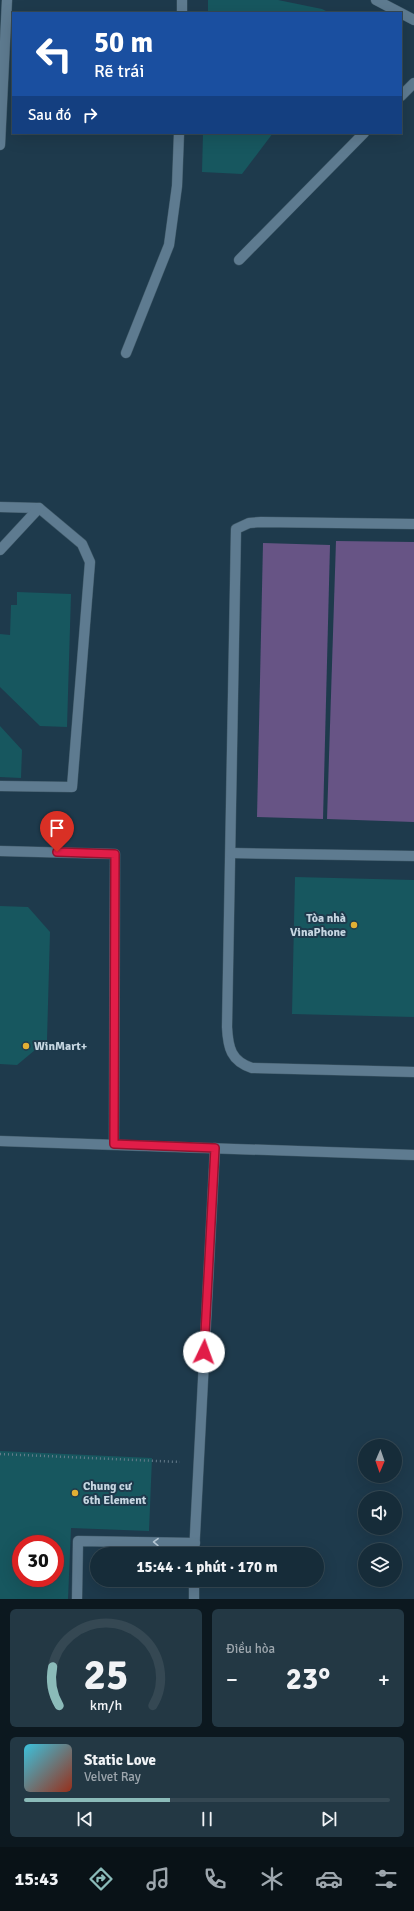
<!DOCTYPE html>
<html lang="vi">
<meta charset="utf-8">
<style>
body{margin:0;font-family:Signika,sans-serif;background:#233844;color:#f1f3f6;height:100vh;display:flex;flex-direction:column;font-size:15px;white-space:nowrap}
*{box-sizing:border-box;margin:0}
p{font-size:13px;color:#9ea7ae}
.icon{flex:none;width:22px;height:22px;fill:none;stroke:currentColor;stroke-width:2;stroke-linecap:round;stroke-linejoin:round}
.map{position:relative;height:1599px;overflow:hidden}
.details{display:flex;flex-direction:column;gap:10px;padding:10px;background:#0c181f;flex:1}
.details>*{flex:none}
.banner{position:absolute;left:12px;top:12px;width:390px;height:122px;border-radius:0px;box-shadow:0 4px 16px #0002,0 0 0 1px #354853;background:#1a4fa0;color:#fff;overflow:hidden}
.needle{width:26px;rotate:182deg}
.buttons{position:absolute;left:358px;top:1439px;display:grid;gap:8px}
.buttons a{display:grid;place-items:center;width:44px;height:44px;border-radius:50%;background:#162c39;box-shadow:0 4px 16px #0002,0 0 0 1px #354853;font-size:20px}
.speed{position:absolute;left:12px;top:1535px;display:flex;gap:8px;font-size:20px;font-weight:700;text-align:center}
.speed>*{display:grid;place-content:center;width:52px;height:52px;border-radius:50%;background:#162c39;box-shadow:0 4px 16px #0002,0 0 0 1px #354853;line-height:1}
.speed .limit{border:6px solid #d22;background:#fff;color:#111}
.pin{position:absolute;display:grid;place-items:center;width:34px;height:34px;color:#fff;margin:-41px -17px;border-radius:50% 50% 50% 0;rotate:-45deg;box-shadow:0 0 4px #0007}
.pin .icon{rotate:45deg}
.me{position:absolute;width:44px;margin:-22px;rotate:3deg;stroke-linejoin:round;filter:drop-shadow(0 0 3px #0008)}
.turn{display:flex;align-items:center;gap:14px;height:84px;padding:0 16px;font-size:18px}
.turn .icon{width:52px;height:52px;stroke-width:2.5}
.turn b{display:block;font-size:28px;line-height:34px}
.then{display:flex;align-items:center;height:38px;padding:0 16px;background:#0003;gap:8px;font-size:15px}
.big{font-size:30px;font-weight:700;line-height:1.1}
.details .card{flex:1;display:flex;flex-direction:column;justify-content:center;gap:6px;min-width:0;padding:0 14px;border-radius:6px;background:#233844}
.details .dial{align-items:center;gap:0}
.dial svg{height:104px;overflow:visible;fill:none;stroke:#354853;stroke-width:7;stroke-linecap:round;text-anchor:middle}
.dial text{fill:#f1f3f6;stroke:none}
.song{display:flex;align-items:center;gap:12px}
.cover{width:48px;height:48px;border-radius:6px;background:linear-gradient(135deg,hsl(190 70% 55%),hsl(10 70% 35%))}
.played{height:4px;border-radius:2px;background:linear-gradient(90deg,#8bbbb9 40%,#354853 40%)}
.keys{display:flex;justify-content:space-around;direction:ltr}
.heat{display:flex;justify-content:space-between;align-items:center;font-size:22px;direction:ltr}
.details .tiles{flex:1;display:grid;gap:10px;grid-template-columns:1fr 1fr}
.card:last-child{grid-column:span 2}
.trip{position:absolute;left:90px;top:1547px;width:234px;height:40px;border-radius:20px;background:#162c39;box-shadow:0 4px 16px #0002,0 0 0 1px #354853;font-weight:700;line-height:40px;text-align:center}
.dock{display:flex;height:64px;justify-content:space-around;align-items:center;background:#091217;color:#9ea7ae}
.dock .icon{width:28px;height:28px}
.dock .current{color:#8bbbb9}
.dock b{font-size:18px;color:#f1f3f6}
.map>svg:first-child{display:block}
.green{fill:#675485}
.building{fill:#17575f;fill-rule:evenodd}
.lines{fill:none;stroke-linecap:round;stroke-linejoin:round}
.minor-casing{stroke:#3f5867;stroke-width:11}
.path{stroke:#657c8b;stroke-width:2.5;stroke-dasharray:1 3;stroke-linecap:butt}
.minor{stroke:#5e7b90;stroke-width:10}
.oneway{stroke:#b7c9d6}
.route-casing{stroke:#92132f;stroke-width:10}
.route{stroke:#e11d48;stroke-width:7}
.poi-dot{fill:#e2af34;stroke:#1e3a4c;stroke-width:1.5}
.labels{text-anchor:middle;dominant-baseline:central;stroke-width:4;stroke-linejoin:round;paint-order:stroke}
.poi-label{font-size:12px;font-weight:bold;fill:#c7d7e2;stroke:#1e3a4c;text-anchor:start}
</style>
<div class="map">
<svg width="414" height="1599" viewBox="0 0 414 1599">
<rect width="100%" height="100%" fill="#1e3a4c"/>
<!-- green -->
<g class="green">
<path d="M336,541l78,1v280l-87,-3z"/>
<path d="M263,543l67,2 -7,274 -66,-2z"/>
</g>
<!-- building -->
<g class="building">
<path d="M208,0h70l44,9 8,4h-122z"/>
<path d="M203,133h70l-31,41 -40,-2z"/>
<path d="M17,592l54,2 -4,133 -27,-1 -40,-39v-53l10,1 1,-30h6z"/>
<path d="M0,726l22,24 -1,28 -21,-1z"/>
<path d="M295,877l119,3v137l-122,-3z"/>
<path d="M0,906l28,1 22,25 -3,108 -30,25 -17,-1z"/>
<path d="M0,1451l152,7 -3,73 -78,-3 -3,71h-68zM21,1544h34v34h-34z"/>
</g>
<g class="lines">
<!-- minor casing -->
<g class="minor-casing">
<g id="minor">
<path d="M376,0l38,20"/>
<path d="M182,13v-13"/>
<path d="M401,96l13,-13"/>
<path d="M0,145l7,-145"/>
<path d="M239,260l125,-127"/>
<path d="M126,353l43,-108 8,-59 2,-53"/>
<path d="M0,507l39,1 43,36 8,18 -18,225 -72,-1"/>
<path d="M414,524l-153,-2 -12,1 -13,6 -9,498c1,21 4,34 25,41l162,4"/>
<path d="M0,550l39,-42"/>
<path d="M0,851l115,3 -1,290"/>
<path d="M231,853l183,3"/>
<path d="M0,1141l414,14"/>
<path d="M194,1554l21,-406"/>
<path d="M77,1599l1,-58 117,2"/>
<path d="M194,1599v-19"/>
</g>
</g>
<!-- path -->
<path class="path" d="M0,1454l180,8"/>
<!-- minor -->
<use href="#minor" class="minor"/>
</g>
<!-- one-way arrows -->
<defs><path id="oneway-chevron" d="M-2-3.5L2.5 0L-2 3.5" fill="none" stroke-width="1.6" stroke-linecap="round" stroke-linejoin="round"/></defs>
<use class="oneway" href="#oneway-chevron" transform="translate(156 1542) rotate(-179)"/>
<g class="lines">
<!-- route casing -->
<g class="route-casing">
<path id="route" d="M57,852l58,2 -1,290 101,4 -11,204"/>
</g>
<!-- route -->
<use href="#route" class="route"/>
</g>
<!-- markers -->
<g class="poi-dot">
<circle cx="354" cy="925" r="4"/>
<circle cx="26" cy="1046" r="4"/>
<circle cx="75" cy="1493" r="4"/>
</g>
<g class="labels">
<!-- poi labels -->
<g class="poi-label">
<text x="346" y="918" text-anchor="end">Tòa nhà<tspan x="346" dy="14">VinaPhone</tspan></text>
<text x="34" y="1046">WinMart+</text>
<text x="83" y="1486">Chung cư<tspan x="83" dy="14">6th Element</tspan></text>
</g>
</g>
</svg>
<div class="buttons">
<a><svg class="needle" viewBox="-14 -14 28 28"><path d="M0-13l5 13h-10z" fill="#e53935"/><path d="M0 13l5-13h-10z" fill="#9ea7ae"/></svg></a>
<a><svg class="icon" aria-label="sound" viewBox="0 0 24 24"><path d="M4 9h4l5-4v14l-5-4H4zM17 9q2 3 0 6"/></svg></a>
<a><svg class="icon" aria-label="layers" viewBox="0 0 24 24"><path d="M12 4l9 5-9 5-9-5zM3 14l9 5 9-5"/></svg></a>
</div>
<div class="speed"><div class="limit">30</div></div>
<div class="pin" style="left:57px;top:852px;background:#d93025"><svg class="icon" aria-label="arrive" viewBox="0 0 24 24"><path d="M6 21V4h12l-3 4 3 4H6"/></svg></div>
<svg class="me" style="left:204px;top:1352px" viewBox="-20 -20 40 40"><circle r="19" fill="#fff"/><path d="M0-13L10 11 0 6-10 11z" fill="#e11d48"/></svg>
<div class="trip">15:44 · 1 phút · 170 m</div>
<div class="banner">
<div class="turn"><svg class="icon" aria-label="left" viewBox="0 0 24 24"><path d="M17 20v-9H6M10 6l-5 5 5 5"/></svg><div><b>50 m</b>Rẽ trái</div></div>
<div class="then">Sau đó<svg class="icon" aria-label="right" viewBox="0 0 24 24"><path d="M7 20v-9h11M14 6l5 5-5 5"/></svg></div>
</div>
</div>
<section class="details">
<div class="tiles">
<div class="card dial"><svg viewBox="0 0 100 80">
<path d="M14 69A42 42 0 1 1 86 69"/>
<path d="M14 69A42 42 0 0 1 9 39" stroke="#8bbbb9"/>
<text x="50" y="56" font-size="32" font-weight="700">25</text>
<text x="50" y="72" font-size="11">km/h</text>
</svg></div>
<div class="card"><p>Điều hòa</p>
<div class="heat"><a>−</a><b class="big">23°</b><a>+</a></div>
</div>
<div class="card">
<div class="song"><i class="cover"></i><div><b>Static Love</b><p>Velvet Ray</p></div></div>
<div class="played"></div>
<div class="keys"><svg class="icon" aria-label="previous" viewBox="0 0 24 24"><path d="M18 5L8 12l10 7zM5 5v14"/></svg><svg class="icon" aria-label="pause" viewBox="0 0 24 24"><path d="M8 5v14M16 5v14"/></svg><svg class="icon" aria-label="next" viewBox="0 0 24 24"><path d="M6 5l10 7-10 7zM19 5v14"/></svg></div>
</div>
</div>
</section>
<nav class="dock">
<b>15:43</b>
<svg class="icon current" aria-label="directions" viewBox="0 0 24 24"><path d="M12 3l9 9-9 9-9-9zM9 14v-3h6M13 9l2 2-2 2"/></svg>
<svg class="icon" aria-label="music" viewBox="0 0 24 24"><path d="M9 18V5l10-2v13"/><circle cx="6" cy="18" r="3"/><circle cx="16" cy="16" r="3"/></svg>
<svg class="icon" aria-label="phone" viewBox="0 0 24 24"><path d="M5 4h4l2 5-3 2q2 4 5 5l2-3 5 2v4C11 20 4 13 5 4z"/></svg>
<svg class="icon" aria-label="climate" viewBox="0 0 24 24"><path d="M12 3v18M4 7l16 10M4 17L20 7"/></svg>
<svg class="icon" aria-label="car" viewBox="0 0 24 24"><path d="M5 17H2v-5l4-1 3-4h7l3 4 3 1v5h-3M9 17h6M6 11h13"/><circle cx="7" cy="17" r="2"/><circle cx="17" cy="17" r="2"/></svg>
<svg class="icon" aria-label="filters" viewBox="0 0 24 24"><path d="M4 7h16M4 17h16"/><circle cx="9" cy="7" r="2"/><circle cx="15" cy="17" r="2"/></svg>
</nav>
